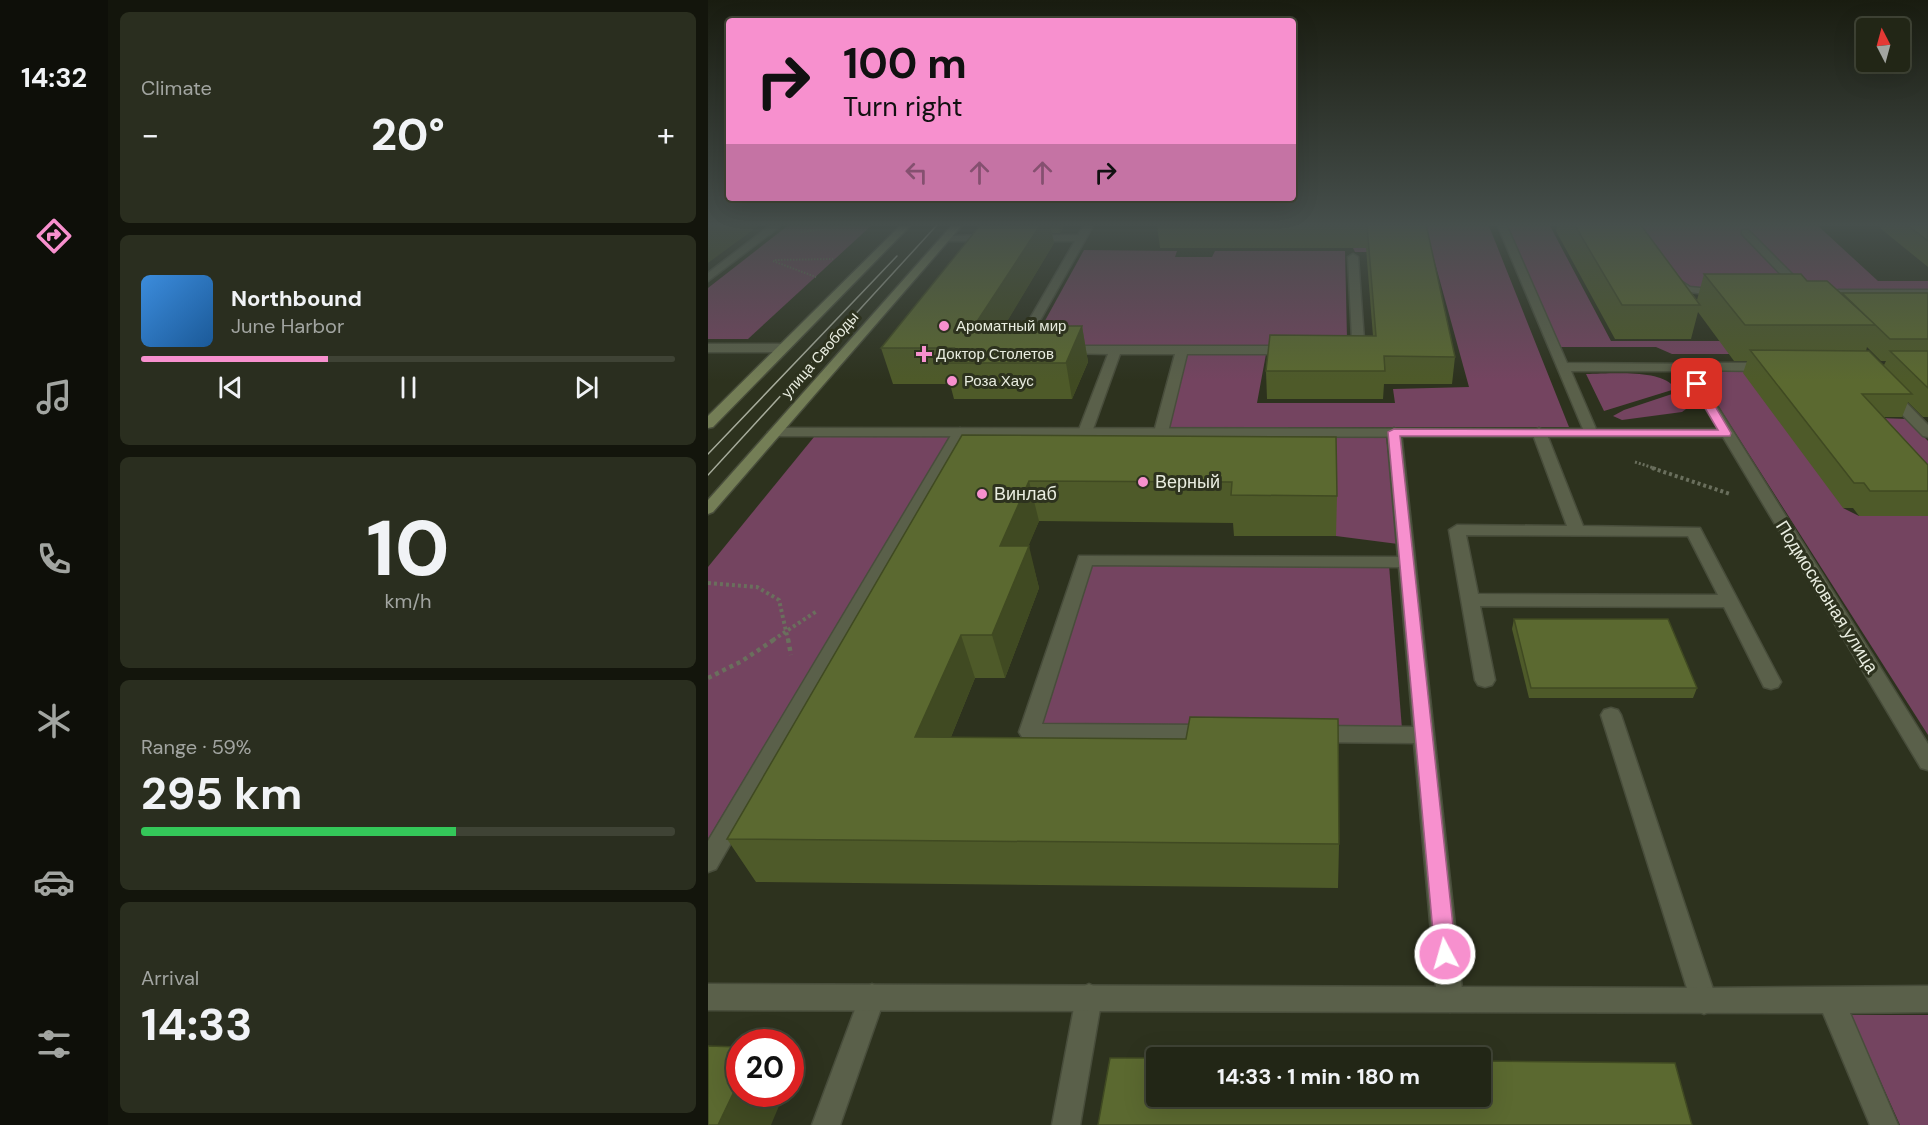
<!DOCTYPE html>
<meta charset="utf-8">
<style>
body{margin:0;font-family:"DM Sans",sans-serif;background:#2a2e1f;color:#f1f3f6;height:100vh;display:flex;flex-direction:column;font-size:22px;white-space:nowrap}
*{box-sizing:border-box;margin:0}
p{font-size:20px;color:#a2a5a1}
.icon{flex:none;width:33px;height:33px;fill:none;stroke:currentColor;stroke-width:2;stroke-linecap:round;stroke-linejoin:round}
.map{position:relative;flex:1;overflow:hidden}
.side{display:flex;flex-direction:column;gap:12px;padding:12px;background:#13150c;width:600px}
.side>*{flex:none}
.banner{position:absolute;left:18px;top:18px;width:570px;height:183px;border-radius:6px;box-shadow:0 6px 24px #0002,0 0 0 2px #3f4335;background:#f790ce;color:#111;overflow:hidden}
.needle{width:39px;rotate:354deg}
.fabs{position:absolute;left:1148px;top:18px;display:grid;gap:12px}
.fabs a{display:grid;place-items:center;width:54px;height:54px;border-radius:6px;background:#222616;box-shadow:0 6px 24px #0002,0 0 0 2px #3f4335;font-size:30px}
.speed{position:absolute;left:18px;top:1029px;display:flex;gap:12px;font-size:30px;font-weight:700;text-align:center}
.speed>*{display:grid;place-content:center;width:78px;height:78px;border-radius:50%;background:#222616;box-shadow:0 6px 24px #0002,0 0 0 2px #3f4335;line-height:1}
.speed .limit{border:9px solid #d22;background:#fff;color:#111}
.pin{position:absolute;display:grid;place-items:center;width:51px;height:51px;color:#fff;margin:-26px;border-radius:12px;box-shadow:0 3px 9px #0006}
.me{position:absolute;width:66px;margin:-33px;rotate:354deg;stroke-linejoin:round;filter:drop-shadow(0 0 4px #0008)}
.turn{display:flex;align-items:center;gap:21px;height:126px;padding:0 18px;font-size:27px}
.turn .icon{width:78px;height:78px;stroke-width:2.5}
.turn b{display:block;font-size:42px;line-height:51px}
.lanes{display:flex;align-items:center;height:57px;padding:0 18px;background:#0003;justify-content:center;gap:30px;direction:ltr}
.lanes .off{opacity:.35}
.big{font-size:45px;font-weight:700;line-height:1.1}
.side .card{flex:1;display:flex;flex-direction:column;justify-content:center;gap:9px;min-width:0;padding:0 21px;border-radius:9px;background:#2a2e1f}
.side .dial{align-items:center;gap:0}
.dial b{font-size:78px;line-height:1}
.song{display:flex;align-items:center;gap:18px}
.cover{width:72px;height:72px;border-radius:9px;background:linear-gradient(135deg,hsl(210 70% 55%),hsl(210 70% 35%))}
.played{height:6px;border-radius:3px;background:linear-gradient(90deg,#f790ce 35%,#3f4335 35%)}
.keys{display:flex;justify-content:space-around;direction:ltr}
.heat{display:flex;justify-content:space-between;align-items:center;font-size:33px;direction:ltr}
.charge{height:9px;border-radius:4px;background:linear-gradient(90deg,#34c759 59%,#3f4335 0)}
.trip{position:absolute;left:438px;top:1047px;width:345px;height:60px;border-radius:6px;background:#222616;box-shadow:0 6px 24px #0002,0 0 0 2px #3f4335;font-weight:700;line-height:60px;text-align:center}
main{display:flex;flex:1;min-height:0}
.dock{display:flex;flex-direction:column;width:108px;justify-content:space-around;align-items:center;background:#0e0f09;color:#a2a5a1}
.dock .icon{width:42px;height:42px}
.dock .on{color:#f790ce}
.dock b{font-size:27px;color:#f1f3f6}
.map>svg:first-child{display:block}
.green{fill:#744460}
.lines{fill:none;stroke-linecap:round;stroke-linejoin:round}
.service-casing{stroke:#484d3b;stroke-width:3}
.minor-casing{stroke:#484d3b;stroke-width:3}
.secondary-casing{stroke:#484d3b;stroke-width:3}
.path-far3{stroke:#6a6f5d;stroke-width:2;stroke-dasharray:1.5 1.5;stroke-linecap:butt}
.path-far2{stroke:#6a6f5d;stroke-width:3;stroke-dasharray:2 2;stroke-linecap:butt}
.path-far1{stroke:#6a6f5d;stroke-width:4;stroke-dasharray:3 3;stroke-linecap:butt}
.path{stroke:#6a6f5d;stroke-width:4.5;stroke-dasharray:4 4;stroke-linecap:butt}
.service{fill:#5a604a;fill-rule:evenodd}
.minor{fill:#5a604a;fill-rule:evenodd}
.secondary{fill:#747e56;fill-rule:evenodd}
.tram{stroke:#a7ac9c;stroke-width:1.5}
.wall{fill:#4e5a29;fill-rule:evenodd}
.shaded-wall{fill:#404a22}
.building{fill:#5b6930;stroke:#404a22;stroke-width:1.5}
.route{fill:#f790ce;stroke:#a15e86;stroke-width:1.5}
.poi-dot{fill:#f790ce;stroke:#2d321e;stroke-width:2}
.labels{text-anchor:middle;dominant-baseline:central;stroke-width:6;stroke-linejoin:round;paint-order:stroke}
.far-poi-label{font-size:15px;fill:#e9ede0;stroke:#2d321e;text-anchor:start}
.far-street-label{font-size:15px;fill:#e9ede0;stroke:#2d321e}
.poi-label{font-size:18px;fill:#e9ede0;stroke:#2d321e;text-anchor:start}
.street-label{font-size:18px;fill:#e9ede0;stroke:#2d321e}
</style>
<main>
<nav class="dock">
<b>14:32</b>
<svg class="icon on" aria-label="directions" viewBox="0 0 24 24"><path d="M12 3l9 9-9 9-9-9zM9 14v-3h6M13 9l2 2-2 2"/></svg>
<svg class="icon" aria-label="music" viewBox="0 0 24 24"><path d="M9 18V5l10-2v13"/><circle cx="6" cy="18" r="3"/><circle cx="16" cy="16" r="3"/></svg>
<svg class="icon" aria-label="phone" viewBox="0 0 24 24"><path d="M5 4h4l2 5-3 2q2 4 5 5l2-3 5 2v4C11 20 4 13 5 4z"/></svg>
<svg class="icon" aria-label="climate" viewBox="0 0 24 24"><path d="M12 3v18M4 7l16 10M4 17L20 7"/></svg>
<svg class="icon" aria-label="car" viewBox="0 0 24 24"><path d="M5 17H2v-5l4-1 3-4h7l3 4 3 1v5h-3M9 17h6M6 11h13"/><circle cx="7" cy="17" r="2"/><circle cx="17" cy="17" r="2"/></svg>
<svg class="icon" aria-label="filters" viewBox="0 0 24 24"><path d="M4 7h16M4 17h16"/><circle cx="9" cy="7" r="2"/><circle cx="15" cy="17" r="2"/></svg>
</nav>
<section class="side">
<div class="card"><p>Climate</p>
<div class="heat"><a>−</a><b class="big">20°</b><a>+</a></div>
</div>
<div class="card">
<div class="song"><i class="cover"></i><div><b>Northbound</b><p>June Harbor</p></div></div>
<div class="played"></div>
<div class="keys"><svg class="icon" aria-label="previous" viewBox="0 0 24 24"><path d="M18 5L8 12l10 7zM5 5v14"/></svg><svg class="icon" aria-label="pause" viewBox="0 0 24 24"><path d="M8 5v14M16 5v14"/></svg><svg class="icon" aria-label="next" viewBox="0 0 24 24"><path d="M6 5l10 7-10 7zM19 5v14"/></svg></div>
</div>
<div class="card dial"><b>10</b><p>km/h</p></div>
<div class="card"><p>Range · 59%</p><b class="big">295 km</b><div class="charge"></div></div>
<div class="card"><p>Arrival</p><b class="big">14:33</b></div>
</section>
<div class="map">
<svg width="1220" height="1125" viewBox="0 0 1220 1125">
<rect width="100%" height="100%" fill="#2d321e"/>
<!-- green -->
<g class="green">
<path d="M82,224h83l-125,115h-40v-51z"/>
<path d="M457,224h320l4,2 80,201h-400l17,-73h80l-9,49h138l-2,-14 76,-2 -37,-135h-77l-2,-4z"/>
<path d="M797,224h44l62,117h223l14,13h-176l-16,-7h-95z"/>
<path d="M924,224h184l62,57h50v9l-225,1 -21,-7z"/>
<path d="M376,250l93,1 -2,6h37l3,-6h130l2,87 -18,8 -285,-1 -8,-8z"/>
<path d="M988,371h165l-18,137 16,8h66l3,-8v227z"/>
<path d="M878,374c22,0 73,-5 87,12l-1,4 -68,21z"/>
<path d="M970,392l8,17 -4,3 -60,8 -9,-4 11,-6z"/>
<path d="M1145,417l54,2 21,22v63z"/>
<path d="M256,436h422l12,108 -62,-8z"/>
<path d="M106,437h136l-242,402v-272z"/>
<path d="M383,563l298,2 13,164 -366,-3z"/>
<path d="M1143,1015h77v110h-28z"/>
</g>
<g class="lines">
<!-- service casing -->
<g class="service-casing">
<g id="service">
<path d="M64,224h11l-75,57v-8z"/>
<path d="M377,224h9l-65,116 5,4 -2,2h-8l-7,-5 58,-100h-43l-5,-3 5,-3h46z"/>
<path d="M1034,230h6l57,57v4h-8l-55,-57z"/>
<path d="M236,236l47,-1 5,3 -5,3h-50v-4z"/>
<path d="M645,254l5,3 6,83 -21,13 -6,-4 15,-10 -4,-82z"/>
<path d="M962,274l20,13 30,3 5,3 -5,3 -38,-5 -16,-12v-4z"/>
<path d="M1131,290h89v6l-93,-1v-4z"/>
<path d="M0,344h76l6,4 -6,4h-76z"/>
<path d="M356,346h226l6,4 -6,4h-103l-19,78 -7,4 -7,-4 21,-78h-55l-28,78 -7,4 -7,-4 30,-78 -48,-1v-6z"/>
<path d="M979,363h80l6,4 -6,4 -84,-1v-6z"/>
<path d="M1183,391l5,1 32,33v12l-5,-1 -37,-38 -1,-3 1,-3z"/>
<path d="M252,428l7,4 -251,437 -8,3v-31l245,-409z"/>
<path d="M686,428l7,4 62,567 -4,9 -9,4 -9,-4 -4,-9 -23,-256 -97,-1 -7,-2 -3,-6 3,-6 7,-2 96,1 -14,-160 -307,-2 -50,159 168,1 7,3 3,5 -3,5 -7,3 -181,-1 -7,-3 -3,-5 60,-176 319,1 -11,-125z"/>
<path d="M831,428l7,4 37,94 117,2 81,154 -3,5 -7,2 -7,-2 -40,-80 -244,-1 15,74 -3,5 -7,2 -7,-2 -3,-5 -26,-150 8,-5 110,1 -35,-94zM758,535l222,1 30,59 -240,-1z"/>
<path d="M903,708l7,2 3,5 96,286 -4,9 -9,4 -9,-4 -4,-9 -90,-286 3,-5z"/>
<path d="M164,984l9,4 4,9 -45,128h-28l51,-137z"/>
<path d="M381,984l9,4 4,9 -22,128h-28l24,-128 4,-9z"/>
</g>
</g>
<!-- minor casing -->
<g class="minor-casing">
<g id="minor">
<path d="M789,224h9l61,139 124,1 237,380v26l-7,-2 -198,-331 -948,-1 -7,-4 7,-4 808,1zM863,371h112l35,58h-122z"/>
<path d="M0,984l996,4 224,-2v26l-78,1 48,112h-28l-47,-112 -1115,-3z"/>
</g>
</g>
<!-- secondary casing -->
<g class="secondary-casing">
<g id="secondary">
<path d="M194,224h10l-199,203 -5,1v-12z"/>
<path d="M245,224h10l-250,288 -5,2v-14z"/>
</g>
</g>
<!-- path-far3 -->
<g class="path-far3">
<path d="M93,232l60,-8"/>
<path d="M67,260l58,-1"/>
<path d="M65,261l43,16"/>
</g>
<!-- path-far2 -->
<path class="path-far2" d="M927,462l22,7"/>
<!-- path-far1 -->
<g class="path-far1">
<path d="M944,468l78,26"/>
<path d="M0,583l49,4 22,13 9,40"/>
<path d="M65,640l44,-29"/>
</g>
<!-- path -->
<g class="path">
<path d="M80,639l3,16"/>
<path d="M0,678l34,-17 33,-22"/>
</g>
<!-- service -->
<use href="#service" class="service"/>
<!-- minor -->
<use href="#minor" class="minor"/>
<!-- secondary -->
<use href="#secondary" class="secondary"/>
<!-- tram -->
<g class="tram">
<path d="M0,454l189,-198"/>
<path d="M0,475l230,-251"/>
</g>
</g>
<!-- wall -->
<g class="wall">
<path d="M273,224h84l-5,9h-8l2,10 -50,83h78l6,36 -16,37h-118l-4,-15h-57l-12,-36z"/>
<path d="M718,224l29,133 -3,27h-68l-1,15h-116l-1,-28 107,-35 -7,-88h-206l-3,-23z"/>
<path d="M849,224h83l57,76 7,-26 103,7 35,13 86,-1v124h-5l-15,-15 -6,15h-18l44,48v51h-69l-6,-8h-10l-100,-135 4,-12h-13l-36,-49 -7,27h-76l-59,-108zM1159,347l14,14h5l-2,4 -18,-14z"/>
<path d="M1173,224h47v43l-48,-39z"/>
<path d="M254,435l375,61 -1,40h-102l-1,-13 -194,-2 -11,25 11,42 -34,90h-30l-24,59 388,107 -1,44 -582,-6 -29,-43z"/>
<path d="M806,619l183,69 -4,10h-164l-17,-69z"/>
</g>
<!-- shaded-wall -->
<g class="shaded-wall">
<path d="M0,224h53l-53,39z"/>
<path d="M333,224h9l4,19 -71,119 -9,-36z"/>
<path d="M350,224h7l-5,9z"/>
<path d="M374,326l6,36 -16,37 -6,-36z"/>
<path d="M321,481l10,40 -28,67 -11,-42z"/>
<path d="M321,546l10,42 -34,90 -13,-43z"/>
<path d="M253,635l14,43 -42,103 -18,-44z"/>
<path d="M32,1079v15h44l-13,31h-53z"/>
</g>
<!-- building -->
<g class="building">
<path d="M273,224h60l-67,102h108l-16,37h-122l10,-15h-73z"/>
<path d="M450,224h268l29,133 -71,-1 1,15h-119l4,-36 106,1 -9,-111h-210z"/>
<path d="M866,224h66l60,81h-78z"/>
<path d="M1198,224h22v17z"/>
<path d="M996,274h97l6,7h20l49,44h-131z"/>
<path d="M1134,293h86v46h-38z"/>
<path d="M1042,350l119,1 43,43h-50l66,71v26h-58l-6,-8h-10z"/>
<path d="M1182,351h38v37z"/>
<path d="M254,435l374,2 1,59 -106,-1 1,-13 -203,-1 -29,65h29l-37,89h-31l-46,102 271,2 4,-22 148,2 1,125 -612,-5z"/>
<path d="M806,619h154l29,69h-166z"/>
<path d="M0,1046l32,1v32l-22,46h-10z"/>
<path d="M402,1058h46v38h324v-35l195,2 17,62h-594z"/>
</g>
<!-- sky -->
<linearGradient id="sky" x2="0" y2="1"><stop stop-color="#191c10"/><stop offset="0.59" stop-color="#464f4c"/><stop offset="1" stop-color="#464f4c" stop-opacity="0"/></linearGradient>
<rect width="1220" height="381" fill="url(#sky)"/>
<!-- route -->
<path class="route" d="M989,380l5,4 29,49 -1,3h-330l56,518 -3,7 -8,3 -7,-3 -3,-7 -47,-522 6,-3 324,1 -27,-46z"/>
<!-- markers -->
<g class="poi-dot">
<circle cx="236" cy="326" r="6"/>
<path d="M213 345h6v6h6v6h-6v6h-6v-6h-6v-6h6z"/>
<circle cx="244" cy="381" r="6"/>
<circle cx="435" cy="482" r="6"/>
<circle cx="274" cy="494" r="6"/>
</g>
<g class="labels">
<!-- far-poi labels -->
<g class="far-poi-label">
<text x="248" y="326">Ароматный мир</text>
<text x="228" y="354">Доктор Столетов</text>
<text x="256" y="381">Роза Хаус</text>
</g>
<!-- far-street labels -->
<g class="far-street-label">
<text transform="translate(112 355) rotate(-49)">улица Свободы</text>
</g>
<!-- poi labels -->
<g class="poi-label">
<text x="447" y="482">Верный</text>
<text x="286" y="494">Винлаб</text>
</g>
<!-- street labels -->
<g class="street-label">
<text transform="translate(1119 597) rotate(58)">Подмосковная улица</text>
</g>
</g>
</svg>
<div class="fabs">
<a><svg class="needle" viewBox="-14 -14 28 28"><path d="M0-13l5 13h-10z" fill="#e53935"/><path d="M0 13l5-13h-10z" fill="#a2a5a1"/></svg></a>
</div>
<div class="speed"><div class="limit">20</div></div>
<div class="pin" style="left:989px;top:384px;background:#d93025"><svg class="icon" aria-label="arrive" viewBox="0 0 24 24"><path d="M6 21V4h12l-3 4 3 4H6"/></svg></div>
<svg class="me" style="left:737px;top:954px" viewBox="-20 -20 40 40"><circle r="17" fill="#f790ce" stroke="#fff" stroke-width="3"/><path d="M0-11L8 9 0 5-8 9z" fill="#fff"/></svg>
<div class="trip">14:33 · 1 min · 180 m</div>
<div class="banner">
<div class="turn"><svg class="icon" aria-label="right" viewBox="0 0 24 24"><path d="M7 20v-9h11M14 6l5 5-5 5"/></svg><div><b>100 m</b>Turn right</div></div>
<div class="lanes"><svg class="icon off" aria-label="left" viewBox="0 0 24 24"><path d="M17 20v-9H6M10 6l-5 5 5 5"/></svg><svg class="icon off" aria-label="ahead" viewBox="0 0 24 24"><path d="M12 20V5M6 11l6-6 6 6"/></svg><svg class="icon off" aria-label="ahead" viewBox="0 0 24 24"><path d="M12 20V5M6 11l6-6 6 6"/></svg><svg class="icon" aria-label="right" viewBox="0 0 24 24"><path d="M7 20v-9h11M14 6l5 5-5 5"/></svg></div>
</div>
</div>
</main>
